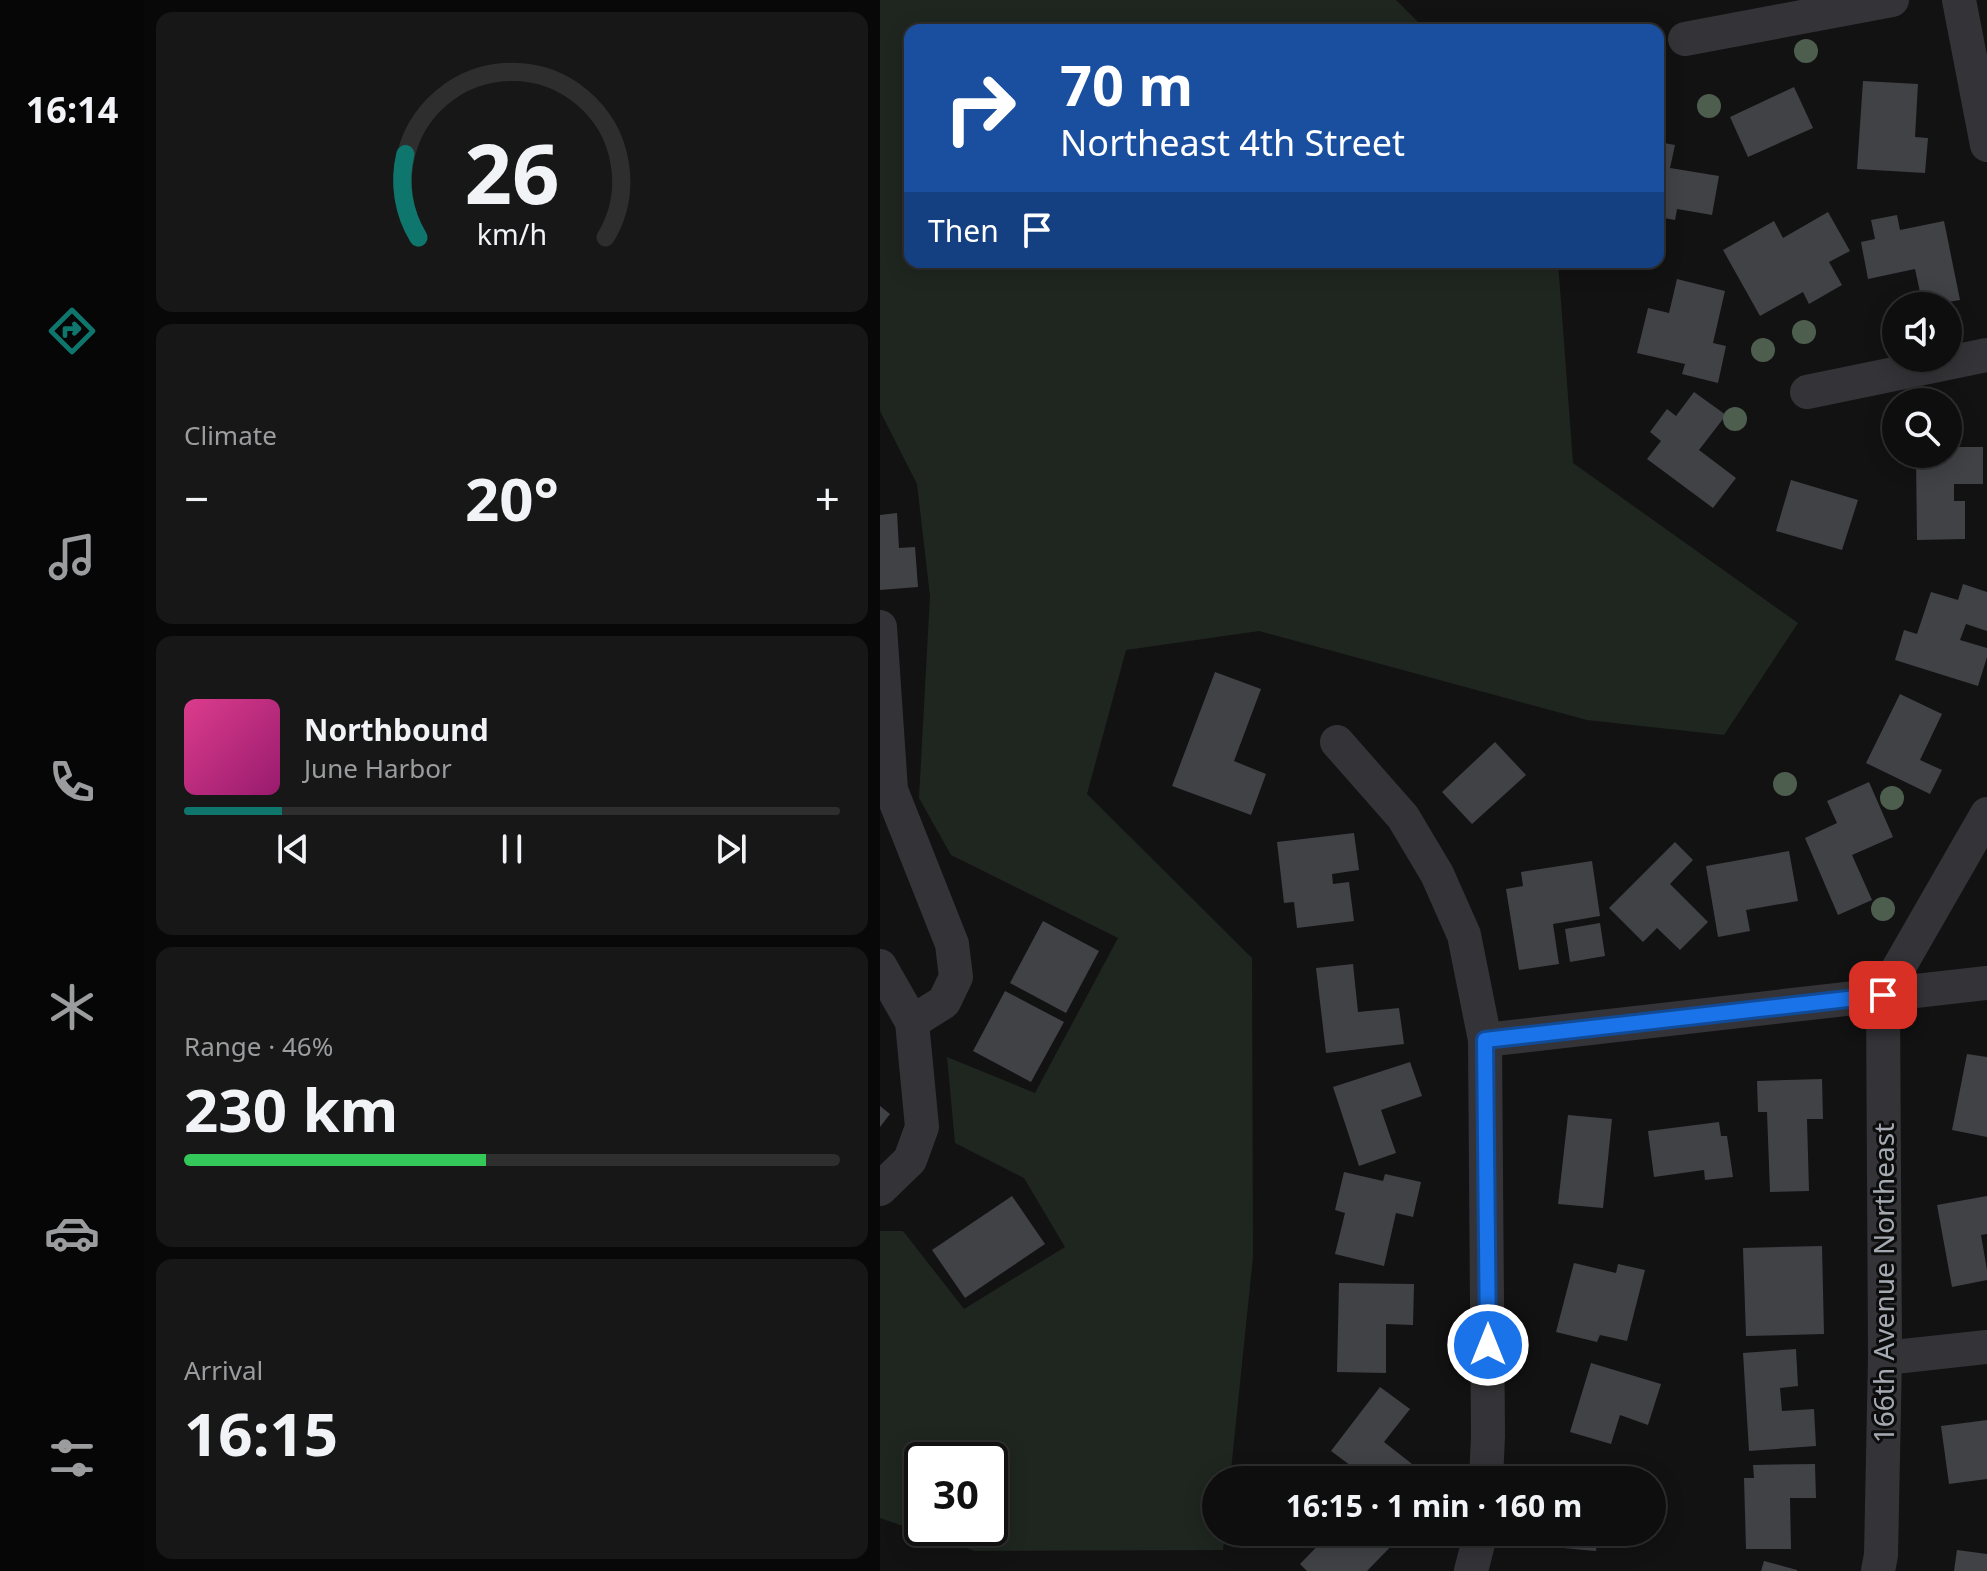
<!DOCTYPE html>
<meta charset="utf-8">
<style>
body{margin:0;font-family:"Noto Sans",sans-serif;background:#171717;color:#f1f3f6;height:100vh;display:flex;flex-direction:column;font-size:30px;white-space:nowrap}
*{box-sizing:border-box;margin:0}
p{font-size:26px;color:#9b9c9e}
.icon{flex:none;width:44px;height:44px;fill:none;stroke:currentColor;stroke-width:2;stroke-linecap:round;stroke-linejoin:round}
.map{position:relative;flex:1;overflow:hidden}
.details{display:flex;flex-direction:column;gap:12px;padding:12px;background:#080808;width:736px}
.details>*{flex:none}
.guide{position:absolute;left:24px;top:24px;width:760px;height:244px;border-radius:16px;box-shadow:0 4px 20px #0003,0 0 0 2px #2e2e2e;background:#1a4fa0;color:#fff;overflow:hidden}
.controls{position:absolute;left:1002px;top:292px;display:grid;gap:16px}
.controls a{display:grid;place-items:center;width:80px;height:80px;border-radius:50%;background:#0e0e0e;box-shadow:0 4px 20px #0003,0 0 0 2px #2e2e2e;font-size:40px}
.speed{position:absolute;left:24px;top:1442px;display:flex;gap:16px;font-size:40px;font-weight:700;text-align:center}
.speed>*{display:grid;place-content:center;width:104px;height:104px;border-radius:50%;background:#0e0e0e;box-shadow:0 4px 20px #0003,0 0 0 2px #2e2e2e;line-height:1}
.speed .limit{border:4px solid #111;border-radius:12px;background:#fff;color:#111}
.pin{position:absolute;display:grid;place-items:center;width:68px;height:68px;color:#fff;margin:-34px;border-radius:16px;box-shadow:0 4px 12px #0006}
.me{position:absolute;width:88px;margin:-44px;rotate:0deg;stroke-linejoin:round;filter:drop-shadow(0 0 6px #0008)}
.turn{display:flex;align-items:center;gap:28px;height:168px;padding:0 24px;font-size:36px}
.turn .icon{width:104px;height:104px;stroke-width:2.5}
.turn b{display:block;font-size:56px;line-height:68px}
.then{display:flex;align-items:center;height:76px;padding:0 24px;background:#0003;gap:16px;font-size:30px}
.big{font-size:60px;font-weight:700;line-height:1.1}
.details .tile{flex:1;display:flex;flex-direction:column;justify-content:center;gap:12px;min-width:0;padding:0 28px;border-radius:16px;background:#171717}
.details .dial{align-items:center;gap:0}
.dial svg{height:208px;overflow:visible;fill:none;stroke:#2e2e2e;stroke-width:7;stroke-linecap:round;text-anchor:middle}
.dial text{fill:#f1f3f6;stroke:none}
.song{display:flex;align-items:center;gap:24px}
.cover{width:96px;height:96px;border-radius:12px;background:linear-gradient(135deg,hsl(330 70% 55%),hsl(320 70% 35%))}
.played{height:8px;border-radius:4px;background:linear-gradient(90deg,#0f766e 15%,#2e2e2e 15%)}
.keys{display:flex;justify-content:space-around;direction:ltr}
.heat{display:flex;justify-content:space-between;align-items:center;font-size:44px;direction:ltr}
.charge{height:12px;border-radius:6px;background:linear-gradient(90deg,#34c759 46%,#2e2e2e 0)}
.trip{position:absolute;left:322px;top:1466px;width:464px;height:80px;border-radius:40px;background:#0e0e0e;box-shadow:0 4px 20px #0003,0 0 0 2px #2e2e2e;font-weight:700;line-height:80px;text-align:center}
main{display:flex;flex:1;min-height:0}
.tab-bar{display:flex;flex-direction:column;width:144px;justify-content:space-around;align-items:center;background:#060606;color:#9b9c9e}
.tab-bar .icon{width:56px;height:56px}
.tab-bar .selected{color:#0f766e}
.tab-bar b{font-size:36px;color:#f1f3f6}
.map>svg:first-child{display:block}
.green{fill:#1f261f;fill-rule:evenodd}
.building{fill:#414246}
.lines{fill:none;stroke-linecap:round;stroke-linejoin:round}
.minor{stroke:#343438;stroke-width:34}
.tree{fill:#4d5d4e}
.route-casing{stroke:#114b97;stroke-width:20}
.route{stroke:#1a73e8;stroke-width:14}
.labels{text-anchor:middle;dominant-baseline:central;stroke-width:6;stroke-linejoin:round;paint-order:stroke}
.street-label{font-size:28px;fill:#a5aab2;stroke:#0d0d0e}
</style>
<main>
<nav class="tab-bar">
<b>16:14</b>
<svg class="icon selected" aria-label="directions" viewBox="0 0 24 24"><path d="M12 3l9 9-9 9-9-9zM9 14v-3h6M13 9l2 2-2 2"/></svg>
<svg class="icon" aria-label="music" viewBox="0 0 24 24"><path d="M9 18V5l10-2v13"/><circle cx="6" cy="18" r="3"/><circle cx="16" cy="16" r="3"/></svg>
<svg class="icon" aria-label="phone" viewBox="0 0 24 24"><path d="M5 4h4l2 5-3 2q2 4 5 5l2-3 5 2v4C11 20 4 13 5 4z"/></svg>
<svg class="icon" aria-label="climate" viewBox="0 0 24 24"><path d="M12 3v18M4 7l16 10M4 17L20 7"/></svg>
<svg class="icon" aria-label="car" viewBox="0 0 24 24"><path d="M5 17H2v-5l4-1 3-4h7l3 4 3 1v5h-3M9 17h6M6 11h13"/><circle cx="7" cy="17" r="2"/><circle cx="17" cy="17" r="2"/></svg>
<svg class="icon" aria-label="filters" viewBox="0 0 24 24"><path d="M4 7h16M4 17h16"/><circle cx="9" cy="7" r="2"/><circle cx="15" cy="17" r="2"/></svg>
</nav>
<section class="details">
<div class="tile dial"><svg viewBox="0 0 100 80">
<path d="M14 69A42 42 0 1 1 86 69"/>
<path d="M14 69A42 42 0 0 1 9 37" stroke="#0f766e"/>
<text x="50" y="56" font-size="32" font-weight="700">26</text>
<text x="50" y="72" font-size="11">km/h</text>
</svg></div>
<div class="tile"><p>Climate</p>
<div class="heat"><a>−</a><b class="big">20°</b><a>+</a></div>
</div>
<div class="tile">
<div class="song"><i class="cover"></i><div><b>Northbound</b><p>June Harbor</p></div></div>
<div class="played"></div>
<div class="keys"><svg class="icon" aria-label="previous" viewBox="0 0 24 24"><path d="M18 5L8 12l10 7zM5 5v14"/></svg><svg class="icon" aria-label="pause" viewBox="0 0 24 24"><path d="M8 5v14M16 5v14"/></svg><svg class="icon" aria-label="next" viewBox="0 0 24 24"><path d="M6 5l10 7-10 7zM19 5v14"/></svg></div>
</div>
<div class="tile"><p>Range · 46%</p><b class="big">230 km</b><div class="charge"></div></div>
<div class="tile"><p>Arrival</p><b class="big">16:15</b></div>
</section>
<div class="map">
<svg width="1107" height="1571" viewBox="0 0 1107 1571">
<rect width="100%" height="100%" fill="#121213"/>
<!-- green -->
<path class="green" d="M0,0h516l30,30h-516v232h648l15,201 225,160 -74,112 -137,-15 -328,-89 -133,19 -39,144 165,164 1,299 -23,223h-14v52h9l-2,18 -248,1 -95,-33v-287h23l61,78 101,-62 -41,-69 -69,-35 -8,-86 88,36 83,-155 -167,-83 -32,-57 11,-202 -13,-112 -37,-73zM42,1460h68v68h-68z"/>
<!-- building -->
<g class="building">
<path d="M983,81l55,3 -3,53 13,1 -3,35 -68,-4z"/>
<path d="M914,87l19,41 -65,29 -18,-40z"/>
<path d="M778,142l17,3 -5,23 49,8 -7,39 -35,-6 -2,11 -17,-3z"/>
<path d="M948,212l22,39 -21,11 13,23 -33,19 -6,-12 -43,24 -37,-66 51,-29 9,17z"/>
<path d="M1017,215l3,15 44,-9 16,79 -37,6 -8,-37 -47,10 -7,-37 14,-3 -4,-19z"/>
<path d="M797,279l48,12 -12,52 13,3 -8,37 -36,-9 3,-10 -48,-11 11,-45 21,5z"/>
<path d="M814,392l32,23 -27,35 37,28 -23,30 -66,-49 14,-18 -11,-9 17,-23 9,7z"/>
<path d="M1068,447h35v37h-29v17h11v38l-48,1 -1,-86h32z"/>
<path d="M911,480l67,20 -16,50 -66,-19z"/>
<path d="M17,513l2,35 16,-1 3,40 -38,3v-75z"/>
<path d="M1083,584l24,8v39l-21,-7 -6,16 27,8v9l-9,29 -83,-26 9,-30 13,4 14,-42 27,8z"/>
<path d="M335,672l46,17 -27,72 32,13 -15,41 -79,-29z"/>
<path d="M1020,694l42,20 -22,46 22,10 -12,24 -64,-31z"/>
<path d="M615,742l31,33 -54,49 -30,-32z"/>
<path d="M989,782l24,55 -41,18 20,45 -34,15 -33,-77 32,-15 -10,-22z"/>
<path d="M474,833l5,37 -27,4 1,10 16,-2 5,39 -57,7 -3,-26 -10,1 -7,-61z"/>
<path d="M795,842l18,18 -23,24 38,38 -28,28 -23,-22 -14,14 -34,-34z"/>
<path d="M909,851l9,50 -52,9 4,21 -32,6 -12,-71z"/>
<path d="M712,861l8,55 -47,8 6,40 -40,6 -13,-81 17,-3 -2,-14z"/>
<path d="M163,921l56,30 -33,62 -56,-30z"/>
<path d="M720,923l5,33 -35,6 -5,-33z"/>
<path d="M473,964l5,48 41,-4 5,36 -78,9 -10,-85z"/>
<path d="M125,991l59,31 -33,60 -58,-31z"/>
<path d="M1087,1054l20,3v80l-35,-7z"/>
<path d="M530,1062l12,34 -41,14 15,43 -37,13 -26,-79z"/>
<path d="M942,1079l1,40h-16l2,72 -39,1 -3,-80h-9l-1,-31z"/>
<path d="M0,1106l10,8 -10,13z"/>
<path d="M688,1115l44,4 -9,89 -45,-4z"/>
<path d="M839,1122l2,14h6l6,41 -28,3 -1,-10 -50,7 -6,-46z"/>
<path d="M464,1172l39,9 2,-7 36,8 -8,35 -17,-4 -12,53 -49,-12 10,-41 -10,-3z"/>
<path d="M132,1196l33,48 -80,54 -33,-48z"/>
<path d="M1107,1196v38l-6,1 6,35v10l-35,7 -15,-82z"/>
<path d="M942,1246l2,88 -78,2 -3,-88z"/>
<path d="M694,1263l42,10 2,-9 27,6 -18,71 -27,-6 -3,7 -41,-10z"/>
<path d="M459,1283l75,1 -1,41 -27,-1v49l-49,-1z"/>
<path d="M916,1349l2,37 -18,2 2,23 32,-2 2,37 -67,5 -6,-98z"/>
<path d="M711,1363l70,21 -13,41 -28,-10 -9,29 -41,-12z"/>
<path d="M500,1387l30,22 -26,33 37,29 -7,9h-44l-39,-29z"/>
<path d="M1107,1420v59l-38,5 -8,-58z"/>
<path d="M935,1464l1,34h-26l1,51h-45l-2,-71h10l-1,-13z"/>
<path d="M451,1532h65l5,4 -34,35h-60l-7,-7z"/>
<path d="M674,1532h44l-2,19 -44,-4z"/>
<path d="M1077,1550l30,4v17h-33z"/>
<path d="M884,1561l33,9v1h-36z"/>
</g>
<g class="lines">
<!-- minor -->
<g class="minor">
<path d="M1079,0l28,145"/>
<path d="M805,39l207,-39"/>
<path d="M927,392l180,-37"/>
<path d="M0,627l11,163 61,154 4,33 -12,25 -32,20"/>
<path d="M457,742l66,75 34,57 27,61 21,105 3,396 -2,44"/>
<path d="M0,966l32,56 10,105 -12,33 -30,29"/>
<path d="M605,1040l502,-57"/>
<path d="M1005,1358l102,-11"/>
<path d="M591,1571l10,-39"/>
<path d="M998,1571l3,-16 4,-197 -2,-363 104,-181"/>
</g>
</g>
<!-- trees -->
<g class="tree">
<circle cx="926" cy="51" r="12"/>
<circle cx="829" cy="106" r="12"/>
<circle cx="924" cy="332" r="12"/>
<circle cx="883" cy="350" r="12"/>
<circle cx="855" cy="419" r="12"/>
<circle cx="905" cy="784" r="12"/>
<circle cx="1012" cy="798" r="12"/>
<circle cx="1003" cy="909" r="12"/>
</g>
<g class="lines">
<!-- route casing -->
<g class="route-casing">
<path id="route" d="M608,1345l-3,-305 398,-45"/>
</g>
<!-- route -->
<use href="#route" class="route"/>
</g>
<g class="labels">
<!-- street labels -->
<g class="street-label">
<text transform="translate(1003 1283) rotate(-90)">166th Avenue Northeast</text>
</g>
</g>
</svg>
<div class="controls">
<a><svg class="icon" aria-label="sound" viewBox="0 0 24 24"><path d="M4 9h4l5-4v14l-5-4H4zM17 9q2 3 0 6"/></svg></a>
<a><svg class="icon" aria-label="search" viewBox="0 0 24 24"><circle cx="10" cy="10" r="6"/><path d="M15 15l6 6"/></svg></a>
</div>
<div class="speed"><div class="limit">30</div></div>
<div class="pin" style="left:1003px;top:995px;background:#d93025"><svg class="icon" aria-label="arrive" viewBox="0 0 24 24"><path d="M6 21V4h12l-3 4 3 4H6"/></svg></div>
<svg class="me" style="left:608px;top:1345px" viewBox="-20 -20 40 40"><circle r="17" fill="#1a73e8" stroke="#fff" stroke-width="3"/><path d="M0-11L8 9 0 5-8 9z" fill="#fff"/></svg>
<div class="trip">16:15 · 1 min · 160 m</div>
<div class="guide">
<div class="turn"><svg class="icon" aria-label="right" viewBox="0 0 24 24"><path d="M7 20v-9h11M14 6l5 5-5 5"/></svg><div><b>70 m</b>Northeast 4th Street</div></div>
<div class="then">Then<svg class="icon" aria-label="arrive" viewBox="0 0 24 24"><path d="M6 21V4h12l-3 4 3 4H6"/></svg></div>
</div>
</div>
</main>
